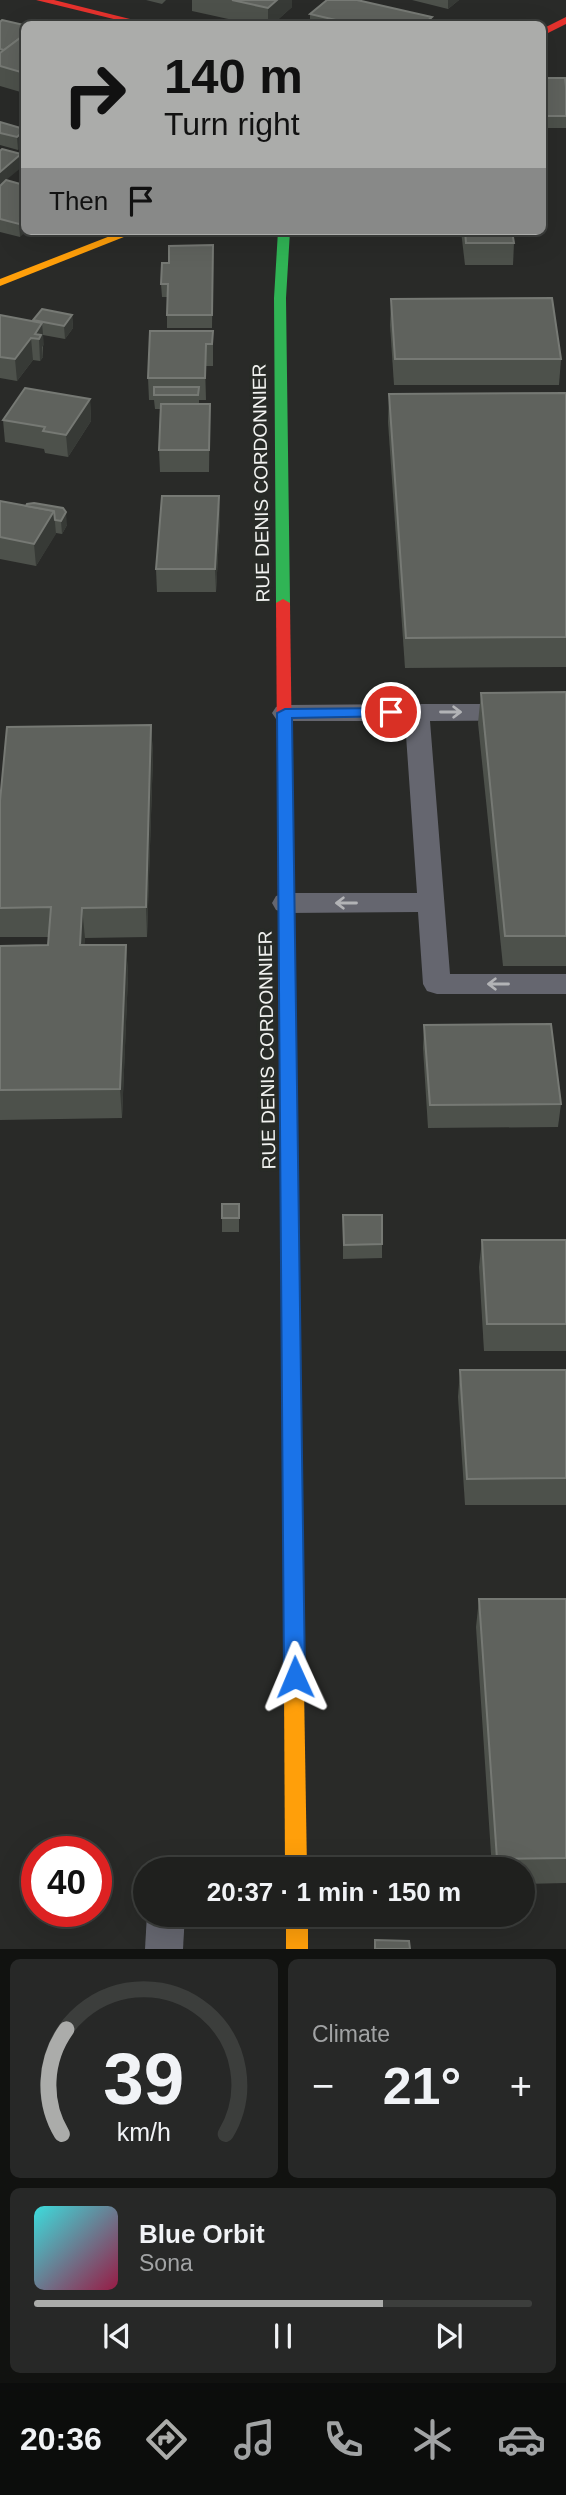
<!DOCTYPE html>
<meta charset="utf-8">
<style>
body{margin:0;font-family:Arial,sans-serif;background:#272827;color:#f1f3f6;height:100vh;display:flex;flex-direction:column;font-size:26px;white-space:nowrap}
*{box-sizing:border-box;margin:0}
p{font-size:23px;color:#a1a3a4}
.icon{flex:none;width:38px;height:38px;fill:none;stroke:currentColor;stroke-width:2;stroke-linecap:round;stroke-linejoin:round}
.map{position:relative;height:1949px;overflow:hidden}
.drawer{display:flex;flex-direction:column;gap:10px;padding:10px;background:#111210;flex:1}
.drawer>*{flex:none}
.hud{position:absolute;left:21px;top:21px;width:525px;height:214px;border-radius:10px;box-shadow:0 7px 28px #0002,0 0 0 2px #3c3e3c;background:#abacaa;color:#111;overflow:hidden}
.speed{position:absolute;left:21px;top:1836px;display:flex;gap:14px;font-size:35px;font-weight:700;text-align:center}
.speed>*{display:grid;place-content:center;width:91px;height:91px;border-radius:50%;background:#1f201e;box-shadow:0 7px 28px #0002,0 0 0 2px #3c3e3c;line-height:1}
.speed .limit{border:10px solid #d22;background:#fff;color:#111}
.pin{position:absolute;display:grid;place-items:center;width:60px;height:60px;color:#fff;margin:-30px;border:4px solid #fff;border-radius:50%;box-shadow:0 2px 7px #0007}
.me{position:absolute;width:77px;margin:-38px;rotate:359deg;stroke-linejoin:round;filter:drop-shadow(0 0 5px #0008)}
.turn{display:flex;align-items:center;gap:24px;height:147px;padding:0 28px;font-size:32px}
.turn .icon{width:91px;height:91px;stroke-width:2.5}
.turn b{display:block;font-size:49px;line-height:60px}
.then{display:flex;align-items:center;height:66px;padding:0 28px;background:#0003;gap:14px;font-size:26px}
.big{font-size:52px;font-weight:600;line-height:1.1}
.drawer .card{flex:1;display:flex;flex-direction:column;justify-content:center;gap:10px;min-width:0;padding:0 24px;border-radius:10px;background:#272827}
.drawer .dial{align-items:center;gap:0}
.dial svg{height:182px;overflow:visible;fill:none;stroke:#3c3e3c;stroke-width:7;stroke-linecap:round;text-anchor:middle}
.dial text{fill:#f1f3f6;stroke:none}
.song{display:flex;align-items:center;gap:21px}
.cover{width:84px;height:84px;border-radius:10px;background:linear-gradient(135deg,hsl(180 70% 55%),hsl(340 70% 35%))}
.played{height:7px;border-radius:4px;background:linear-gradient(90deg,#abacaa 70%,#3c3e3c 70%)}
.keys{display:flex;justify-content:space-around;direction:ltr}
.heat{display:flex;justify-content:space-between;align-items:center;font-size:38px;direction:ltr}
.drawer .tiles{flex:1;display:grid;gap:10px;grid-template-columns:1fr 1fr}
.card:last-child{grid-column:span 2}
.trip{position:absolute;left:133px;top:1857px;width:402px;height:70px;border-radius:35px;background:#1f201e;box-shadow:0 7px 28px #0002,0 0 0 2px #3c3e3c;font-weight:600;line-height:70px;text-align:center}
.tabs{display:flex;height:112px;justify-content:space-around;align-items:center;background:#0c0d0c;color:#a1a3a4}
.tabs .icon{width:49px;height:49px}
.tabs .selected{color:#abacaa}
.tabs b{font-size:32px;color:#f1f3f6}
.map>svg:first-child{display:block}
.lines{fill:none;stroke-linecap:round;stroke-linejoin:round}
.lane{fill:#65666f;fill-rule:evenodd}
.fast{fill:#30b455;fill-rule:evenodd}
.slow{fill:#ff9f0a;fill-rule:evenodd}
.jam{fill:#e5322d;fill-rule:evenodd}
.wall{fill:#4d514b}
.shaded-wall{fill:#373a36}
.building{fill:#5f625d;stroke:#767974;stroke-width:2}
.oneway{stroke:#b2b3b6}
.route{fill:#1a73e8;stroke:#114b97;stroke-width:2}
.labels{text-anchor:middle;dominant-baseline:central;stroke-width:7;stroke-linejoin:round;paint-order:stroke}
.street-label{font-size:19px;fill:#f1f2f0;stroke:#282b27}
</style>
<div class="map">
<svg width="566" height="1949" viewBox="0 0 566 1949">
<rect width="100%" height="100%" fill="#292a28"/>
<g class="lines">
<!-- lane -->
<g class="lane">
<path d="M415,704h151v16l-136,1 20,253h116v20h-129l-10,-3 -4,-7 -5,-72 -132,1 -10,-3 -4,-7 4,-7 10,-3h131l-12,-172h-120l-9,-2 -4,-6 4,-6 9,-2z"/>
<path d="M147,1914h38l-2,35h-38z"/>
</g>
<!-- fast -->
<g class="fast">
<path d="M278,231h12l-4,67 4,305 -7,4 -7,-4 -2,-305z"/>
<path d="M286,903l8,5 5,329 -3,5 -6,2 -6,-2 -3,-5 -3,-329z"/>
</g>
<!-- slow -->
<g class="slow">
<path d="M123,231h16l-139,55v-7z"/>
<path d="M294,1679l7,2 3,7 3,181h-22l-1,-181 3,-7z"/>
<rect x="286" y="1914" width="22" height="35"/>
</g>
<!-- jam -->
<g class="jam">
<path d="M36,0h18l96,24h-16z"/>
<path d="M566,17v7l-24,12v-7z"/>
<path d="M283,599l7,4 4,305 -8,5 -8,-5 -2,-305z"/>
<path d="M290,1230l6,2 3,5 5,451 -3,7 -7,2 -7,-2 -3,-7 -3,-451 3,-5z"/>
</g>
</g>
<!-- wall -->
<g class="wall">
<path d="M146,0h20l-4,4z"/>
<path d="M192,0h100v7l-19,17h-22l-59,-13z"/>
<path d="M412,0h47l-11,9z"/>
<path d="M310,14l122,10h-122z"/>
<path d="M0,22l24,3v68l-24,-7z"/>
<path d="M542,78l24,9v41h-24z"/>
<path d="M0,122l24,7 -6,21 -18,-5z"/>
<path d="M24,185l-4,52 -20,-5v-46z"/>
<path d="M461,231h51l2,12 -1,22h-48z"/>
<path d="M213,258l-1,70h-45v-31h-5l-1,-13z"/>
<path d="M391,299l170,60 -2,26h-165l-4,-60z"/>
<path d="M0,315l33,7v-2l39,-5 1,13 -8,11 -22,-4v22l-3,4 -7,-1 -16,21 -17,-3z"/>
<path d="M213,331v35h-7v34h-7v4h11l-1,68h-49l-1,-22 1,-41h-5l-1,-9h-5l-1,-22z"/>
<path d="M566,393v274l-161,1 -17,-246 1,-28z"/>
<path d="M90,399l1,22 -23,36 -23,-4 -1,-4 -39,-7 -2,-22z"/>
<path d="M219,496l1,22 -4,74h-59l-1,-23z"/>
<path d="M0,501l26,5 8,-3 33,22 -5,9 -6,-1 -20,33 -36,-7z"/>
<path d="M566,692v274h-63l-25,-243 3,-30z"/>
<path d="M151,725l2,30 -6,182 -62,1 -1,7h42l2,30 -6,143 -122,2v-174l48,-1v-8h-48v-136z"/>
<path d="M424,1025l137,79 -3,23 -130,1 -5,-80z"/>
<rect x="222" y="1204" width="17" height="28"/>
<path d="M343,1215l39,29v14l-39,1z"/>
<path d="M482,1240h84v111h-82l-5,-84z"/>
<path d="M460,1370h106v135h-101l-7,-108z"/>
<path d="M479,1599h87v284l-43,1v-15h-31l-16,-242z"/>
</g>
<!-- shaded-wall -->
<g class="shaded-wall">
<path d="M277,0h15v7l-19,17h-5v-16z"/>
<path d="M448,0h11l-11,9z"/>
<path d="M432,17v7h-8z"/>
<path d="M24,131v13l-6,6 -1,-13z"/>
<path d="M21,154l1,13 -22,18v-13z"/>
<path d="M24,219v12h3l-7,6 -1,-13z"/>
<path d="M72,315l1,13 -8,11 -1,-13z"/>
<path d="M42,323l2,22 -2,2 1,10 -3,4 -1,-22 -4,-5z"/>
<path d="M31,338l2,22 -16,21 -2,-22z"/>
<path d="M206,344v56l-1,-22z"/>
<path d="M90,399l1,22 -23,36 -2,-22z"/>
<path d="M219,496l1,22 -4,74 -1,-23z"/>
<path d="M54,511l2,23 -20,32 -2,-22z"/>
<path d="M66,512l1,13 -5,9 -1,-13z"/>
<path d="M151,725l2,30 -6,182 -1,-30z"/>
<path d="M82,908l3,30 -3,37 -2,-30z"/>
<path d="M126,945l2,30 -6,143 -2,-29z"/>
</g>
<!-- building -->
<g class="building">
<path d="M232,0h45l-9,8z"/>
<path d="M327,0h30l75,17 -8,7h-71l-43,-10z"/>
<path d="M2,20l22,5v10l-20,15 -4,-1v-27z"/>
<path d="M24,35v38l-24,-7v-13z"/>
<path d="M542,78h23l1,9v29h-24z"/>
<path d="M0,122l24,7v2l-7,6 -17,-4z"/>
<path d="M2,149l19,5 -21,18v-21z"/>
<path d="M6,180l18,5v34l-5,5 -19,-5v-33z"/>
<path d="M465,231h47l2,12h-48z"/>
<path d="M213,245l-1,70h-45l1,-31h-7l1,-21h7v-17z"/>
<path d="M552,298l9,61h-166l-4,-60z"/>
<path d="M42,309l30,6 -8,11 -31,-6z"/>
<path d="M0,315l42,8 -7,11 6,1 -2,4 -8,-1 -16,21 -15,-2z"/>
<path d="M150,331h63l-1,13h-6l-1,34h-57z"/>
<path d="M154,387h45l-1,8h-44z"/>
<path d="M25,388l65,11 -24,36 -23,-4 2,-4 -42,-7z"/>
<path d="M566,393v244l-160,1 -17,-244z"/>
<path d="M161,404h49l-1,46h-50z"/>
<path d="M162,496h57l-4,73h-59z"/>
<path d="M0,501l54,10 -20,33 -34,-7z"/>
<path d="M34,503l29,5 3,4 -5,9 -6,-1 -1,-9 -28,-5 1,-2z"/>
<path d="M566,692v244h-61l-24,-243z"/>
<path d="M151,725l-5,182 -64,1 -2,37h46l-6,144 -120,1v-144l48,-1 3,-38 -51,1v-107l7,-74z"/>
<path d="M551,1024l10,80 -131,1 -6,-80z"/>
<rect x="222" y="1204" width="17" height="14"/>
<path d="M343,1215h39v29l-38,1z"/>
<path d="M482,1240h84v84h-79z"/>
<path d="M460,1370h106v108l-99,1z"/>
<path d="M479,1599h87v259l-69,1z"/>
<path d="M375,1940l34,1 1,8h-35z"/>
</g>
<!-- one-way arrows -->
<defs><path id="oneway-shaft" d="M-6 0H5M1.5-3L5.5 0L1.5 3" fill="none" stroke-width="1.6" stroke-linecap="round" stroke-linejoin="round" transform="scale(1.75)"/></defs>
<g class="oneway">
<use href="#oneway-shaft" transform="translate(451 712)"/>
<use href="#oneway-shaft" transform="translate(346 903) rotate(180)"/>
<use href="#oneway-shaft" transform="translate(498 984) rotate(180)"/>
</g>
<!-- route -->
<path class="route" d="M391,708l5,1v7l-104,2 13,959 -3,6 -7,3 -8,-3 -3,-6 -7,-964 8,-4z"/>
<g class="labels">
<!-- street labels -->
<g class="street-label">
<text transform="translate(261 483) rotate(-91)">RUE DENIS CORDONNIER</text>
<text transform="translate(267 1050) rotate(-91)">RUE DENIS CORDONNIER</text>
</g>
</g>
</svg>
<div class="speed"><div class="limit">40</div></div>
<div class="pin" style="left:391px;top:712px;background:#d93025"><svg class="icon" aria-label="arrive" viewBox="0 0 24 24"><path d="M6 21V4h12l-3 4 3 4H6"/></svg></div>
<svg class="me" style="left:295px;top:1677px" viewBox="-20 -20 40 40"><path d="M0-17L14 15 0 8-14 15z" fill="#1a73e8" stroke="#fff" stroke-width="4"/></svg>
<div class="trip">20:37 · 1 min · 150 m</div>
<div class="hud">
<div class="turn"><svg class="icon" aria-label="right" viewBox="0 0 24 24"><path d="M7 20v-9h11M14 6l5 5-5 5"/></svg><div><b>140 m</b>Turn right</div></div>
<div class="then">Then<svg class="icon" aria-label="arrive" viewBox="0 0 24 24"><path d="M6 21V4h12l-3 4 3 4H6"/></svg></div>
</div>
</div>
<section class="drawer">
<div class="tiles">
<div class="card dial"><svg viewBox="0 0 100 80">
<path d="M14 69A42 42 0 1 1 86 69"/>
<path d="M14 69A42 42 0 0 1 16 23" stroke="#abacaa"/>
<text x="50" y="56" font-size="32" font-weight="700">39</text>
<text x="50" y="72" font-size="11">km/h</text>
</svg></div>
<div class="card"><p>Climate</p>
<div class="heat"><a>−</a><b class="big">21°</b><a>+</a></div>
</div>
<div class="card">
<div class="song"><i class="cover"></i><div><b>Blue Orbit</b><p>Sona</p></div></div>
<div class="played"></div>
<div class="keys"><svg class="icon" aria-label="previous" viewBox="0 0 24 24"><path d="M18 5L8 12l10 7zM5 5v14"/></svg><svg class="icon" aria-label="pause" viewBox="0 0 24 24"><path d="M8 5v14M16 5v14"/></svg><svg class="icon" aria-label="next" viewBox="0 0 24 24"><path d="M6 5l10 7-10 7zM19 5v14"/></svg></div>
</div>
</div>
</section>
<nav class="tabs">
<b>20:36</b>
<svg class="icon selected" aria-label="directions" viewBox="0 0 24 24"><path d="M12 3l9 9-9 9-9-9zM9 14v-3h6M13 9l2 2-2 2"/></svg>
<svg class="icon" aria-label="music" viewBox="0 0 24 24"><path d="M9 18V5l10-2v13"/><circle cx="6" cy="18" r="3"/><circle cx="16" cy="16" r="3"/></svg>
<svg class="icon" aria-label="phone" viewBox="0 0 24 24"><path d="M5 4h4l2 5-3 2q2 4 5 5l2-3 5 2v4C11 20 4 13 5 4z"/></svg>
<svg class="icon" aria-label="climate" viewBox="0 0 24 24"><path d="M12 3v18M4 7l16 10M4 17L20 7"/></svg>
<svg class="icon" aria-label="car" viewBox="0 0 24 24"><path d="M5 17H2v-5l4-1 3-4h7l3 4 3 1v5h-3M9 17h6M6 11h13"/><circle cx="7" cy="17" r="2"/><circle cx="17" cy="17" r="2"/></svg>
</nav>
